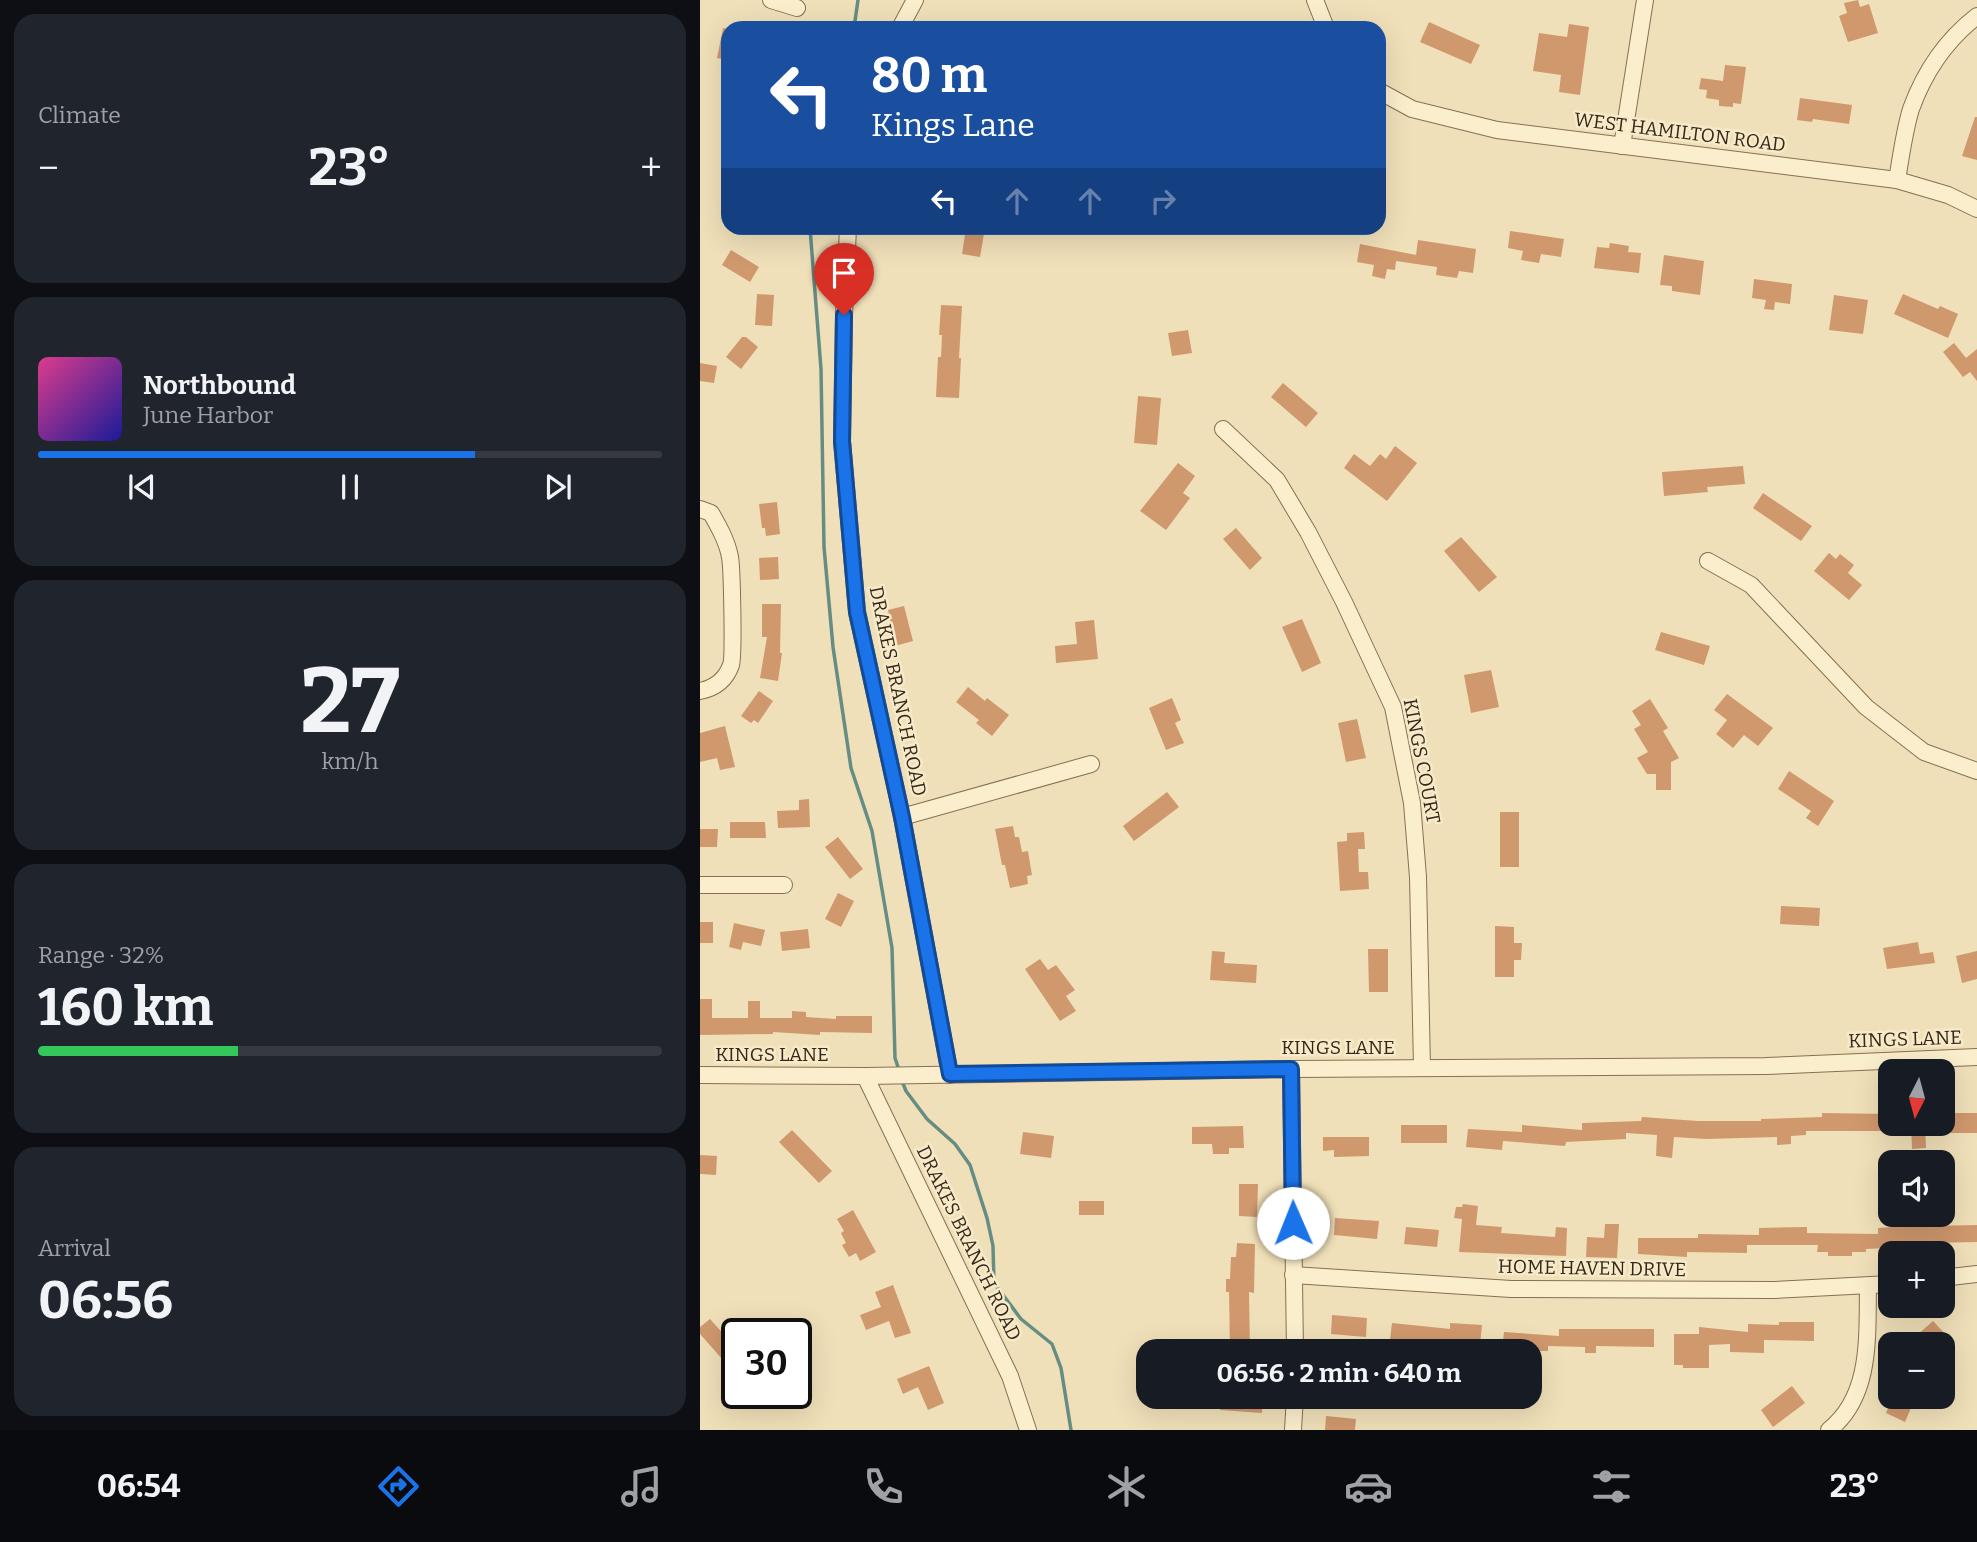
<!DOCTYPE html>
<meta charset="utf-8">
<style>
body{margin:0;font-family:Bitter,serif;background:#20242c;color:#f1f3f6;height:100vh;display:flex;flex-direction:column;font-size:26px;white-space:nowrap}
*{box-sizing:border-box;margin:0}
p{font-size:23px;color:#9ea1a6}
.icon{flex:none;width:38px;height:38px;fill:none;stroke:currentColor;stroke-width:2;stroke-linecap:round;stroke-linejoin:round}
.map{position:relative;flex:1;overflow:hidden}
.drawer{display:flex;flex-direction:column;gap:14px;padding:14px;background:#0d0f14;width:700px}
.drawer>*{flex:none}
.hud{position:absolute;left:21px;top:21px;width:665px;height:214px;border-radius:21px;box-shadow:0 7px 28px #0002;background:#1a4fa0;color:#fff;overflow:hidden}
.needle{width:46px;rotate:186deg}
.tools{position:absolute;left:1178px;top:1059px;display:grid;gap:14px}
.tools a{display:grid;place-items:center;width:77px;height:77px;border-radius:14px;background:#171b24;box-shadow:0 7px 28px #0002;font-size:35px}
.speed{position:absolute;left:21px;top:1318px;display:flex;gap:14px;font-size:35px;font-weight:700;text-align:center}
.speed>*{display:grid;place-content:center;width:91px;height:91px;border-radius:50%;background:#171b24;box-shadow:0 7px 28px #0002;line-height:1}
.speed .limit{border:4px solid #111;border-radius:10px;background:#fff;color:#111}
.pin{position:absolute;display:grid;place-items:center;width:60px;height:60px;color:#fff;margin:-72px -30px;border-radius:50% 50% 50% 0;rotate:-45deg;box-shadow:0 0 7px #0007}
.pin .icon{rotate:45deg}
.me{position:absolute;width:77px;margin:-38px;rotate:359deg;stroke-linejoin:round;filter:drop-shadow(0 0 5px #0008)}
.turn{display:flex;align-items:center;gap:24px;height:147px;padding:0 35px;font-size:32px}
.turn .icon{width:91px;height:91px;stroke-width:2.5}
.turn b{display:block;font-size:49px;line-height:60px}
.lanes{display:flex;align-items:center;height:66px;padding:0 35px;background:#0003;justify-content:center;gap:35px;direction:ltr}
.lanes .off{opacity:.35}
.big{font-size:52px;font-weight:700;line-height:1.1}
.drawer .widget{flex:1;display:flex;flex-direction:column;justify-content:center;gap:10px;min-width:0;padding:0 24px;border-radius:21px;background:#20242c}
.drawer .dial{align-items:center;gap:0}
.dial b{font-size:91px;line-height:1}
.song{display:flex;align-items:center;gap:21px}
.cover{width:84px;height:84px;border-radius:10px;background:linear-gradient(135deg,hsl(330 70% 55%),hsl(240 70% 35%))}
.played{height:7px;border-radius:4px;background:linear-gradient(90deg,#1a73e8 70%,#363941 70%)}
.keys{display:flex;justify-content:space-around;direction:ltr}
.heat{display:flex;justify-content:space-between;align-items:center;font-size:38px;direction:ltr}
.charge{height:10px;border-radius:5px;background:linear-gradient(90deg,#34c759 32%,#363941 0)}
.trip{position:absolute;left:436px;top:1339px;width:406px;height:70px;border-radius:21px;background:#171b24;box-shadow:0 7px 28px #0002;font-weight:700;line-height:70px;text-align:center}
.tabs{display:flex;height:112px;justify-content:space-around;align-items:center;background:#090b0e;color:#9ea1a6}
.tabs .icon{width:49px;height:49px}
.tabs .current{color:#1a73e8}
.tabs b{font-size:32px;color:#f1f3f6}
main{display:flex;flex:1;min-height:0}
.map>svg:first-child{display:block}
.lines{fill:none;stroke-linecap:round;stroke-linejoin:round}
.stream{stroke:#668d84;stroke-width:3.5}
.building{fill:#d0986d}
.minor-casing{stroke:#876f53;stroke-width:18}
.minor{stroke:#fbeecc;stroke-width:16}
.route-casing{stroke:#114b97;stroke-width:18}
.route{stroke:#1a73e8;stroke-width:12}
.labels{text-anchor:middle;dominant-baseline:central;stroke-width:5;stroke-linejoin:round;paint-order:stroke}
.street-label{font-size:19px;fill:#352719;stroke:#f7eac9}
</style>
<main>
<section class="drawer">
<div class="widget"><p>Climate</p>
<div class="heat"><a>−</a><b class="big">23°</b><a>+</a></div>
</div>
<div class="widget">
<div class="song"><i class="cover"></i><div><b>Northbound</b><p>June Harbor</p></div></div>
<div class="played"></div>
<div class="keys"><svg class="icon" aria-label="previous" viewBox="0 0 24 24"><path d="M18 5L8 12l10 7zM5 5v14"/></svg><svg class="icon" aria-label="pause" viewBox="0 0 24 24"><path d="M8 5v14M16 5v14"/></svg><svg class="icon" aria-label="next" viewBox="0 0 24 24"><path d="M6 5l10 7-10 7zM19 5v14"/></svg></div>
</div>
<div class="widget dial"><b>27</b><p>km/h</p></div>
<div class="widget"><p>Range · 32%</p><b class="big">160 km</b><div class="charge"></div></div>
<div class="widget"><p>Arrival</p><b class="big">06:56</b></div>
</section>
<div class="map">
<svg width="1277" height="1430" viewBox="0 0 1277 1430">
<rect width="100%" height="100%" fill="#f0e0b9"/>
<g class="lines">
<!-- stream -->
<g class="stream">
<path d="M154,28l4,-28"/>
<path d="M110,228l11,141 3,178 9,100 18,121 21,63 20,117 3,110 4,12"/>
<path d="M202,1081l4,10 21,28 28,25 15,21 17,53 6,28 1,37 27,36 31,25 9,24 10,62"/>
</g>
</g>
<!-- building -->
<g class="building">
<path d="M1158,0l2,7 9,-3 9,29 -30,9 -9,-26 8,-3 -3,-10z"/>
<path d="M729,22l51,23 -9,19 -51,-22z"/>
<path d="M869,24l20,3 -9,68 -21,-3 2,-17 -28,-4 6,-38 28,4z"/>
<path d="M23,28l5,1v31l-11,-2z"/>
<path d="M1025,65l21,2 -5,37 -8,-1v4l-14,-1v-6l-13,-2 1,-8 -8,-1 2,-11 22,3z"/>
<path d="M1100,98l52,7 -3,19 -36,-5 -1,3 -15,-2z"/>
<path d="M1275,117h2v43l-15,-4z"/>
<path d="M266,228h19l-5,29 -18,-3z"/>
<path d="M810,231l54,8 -3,18 -20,-3 -2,9 -18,-3 2,-9 -15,-3z"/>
<path d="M718,240l58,9 -3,24 -14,-2 -2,7 -21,-3 1,-8 -41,-6 -1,9 -8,-1 -2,10 -13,-3 2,-11 -17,-3 3,-18 56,11z"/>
<path d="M910,243l19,3 -1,6 13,1 -2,20 -45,-5 3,-21 12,1z"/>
<path d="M31,250l28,17 -9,15 -28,-17z"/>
<path d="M964,255l40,6 -4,34 -28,-4v-5l-12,-1z"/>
<path d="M1054,279l38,5 -2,20 -15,-2 -1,8 -10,-1 2,-9 -14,-2z"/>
<path d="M57,294l17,1 -2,31 -17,-1z"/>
<path d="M1203,294l35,15 2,-3 18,8 -10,24 -54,-24z"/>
<path d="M1134,295l34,5 -5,34 -34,-4z"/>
<path d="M241,305l21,1 -3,52h2l-2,40 -23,-1 2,-40h3l1,-22h-3z"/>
<path d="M488,330l4,23 -20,3 -4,-23z"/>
<path d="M42,337h4l12,10 -17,22 -15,-12z"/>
<path d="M1254,343l12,15 11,-9v32l-7,-9 -7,5 -20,-25z"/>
<path d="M0,363l17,3 -3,17 -14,-2z"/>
<path d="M583,383l35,30 -12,14 -35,-30z"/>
<path d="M438,396l23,2 -4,47 -23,-2z"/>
<path d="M695,446l22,17 -30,38 -43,-33 10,-14 16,12 10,-12 6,5z"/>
<path d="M478,463l17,13 -12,17 7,5 -24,32 -26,-19z"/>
<path d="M1043,466l2,18 -38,3 1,5 -44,4 -2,-24z"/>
<path d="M1063,493l49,33 -11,15 -48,-33z"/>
<path d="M77,502l3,32 -14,2 -1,-8h-3l-3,-24z"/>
<path d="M536,528l26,30 -12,12 -27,-31z"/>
<path d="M761,537l36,40 -18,15 -35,-41z"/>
<path d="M1129,553l7,6 4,-5 14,11 -6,8 14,12 -13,15 -35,-29z"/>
<path d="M78,557l1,22 -19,1 -1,-22z"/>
<path d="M62,604h19l-1,49h2l-4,28 -18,-3 7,-41h-5z"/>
<path d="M204,606l9,35 -18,5 -7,-36z"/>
<path d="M602,619l19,44 -19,9 -20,-45z"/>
<path d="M394,620l4,39 -42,4 -1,-17 22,-2 -2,-22z"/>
<path d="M961,632l49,14 -6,19 -49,-15z"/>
<path d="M791,670l8,37 -28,6 -7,-38z"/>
<path d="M268,687l17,14 2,-3 22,17 -17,21 -16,-13 3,-3 -23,-18z"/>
<path d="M59,691l14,10 -15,22 -4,-3 -3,3 -10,-7z"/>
<path d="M1027,694l46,34 -15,18 -14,-11 -11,13 -17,-14 11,-14 -13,-10z"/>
<path d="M472,698l9,22 -6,3 9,20 -18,7 -17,-42z"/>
<path d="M950,699l18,29 -5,3 16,27 -8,4v28h-15v-16h-9l-10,-16 11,-6 -14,-23 7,-4 -9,-14z"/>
<path d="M657,719l9,39 -20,4 -8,-39z"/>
<path d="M25,726l10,41 -15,3 -3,-12 -17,4v-29z"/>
<path d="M1089,771l45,30 -16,25 -12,-8 5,-7 -33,-22z"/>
<path d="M467,792l12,15 -45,34 -11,-15z"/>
<path d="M109,799l1,28 -32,1 -1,-17 22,-1v-10z"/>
<rect x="800" y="812" width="19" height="55"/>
<path d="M30,822h35l1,16h-36z"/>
<path d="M313,826l2,11h4l3,15 6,-1 4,24 -5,1 1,8 -18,4 -5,-23h-3l-7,-36z"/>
<path d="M0,829h18l-1,18h-17z"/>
<path d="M664,832l1,17h-7l1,23h9l1,17 -29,2 -3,-49 10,-1v-8z"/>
<path d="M138,837l25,32 -13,10 -25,-32z"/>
<path d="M138,893l16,8 -13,26 -16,-8z"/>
<path d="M1081,906l39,2 -1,18 -39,-2z"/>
<rect x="0" y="922" width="13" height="21"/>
<path d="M34,923l31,7 -4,16 -18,-4 -2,8 -12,-3z"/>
<path d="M795,926l19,1v16h8l-1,17h-7v17h-19z"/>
<path d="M108,929l2,19 -28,3 -2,-19z"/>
<path d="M1218,942l2,12 13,-2 2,11 -48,6 -4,-21z"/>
<path d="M668,949h20v43h-19z"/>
<path d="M512,951l13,1 -1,11 33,2 -1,18 -46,-3z"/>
<path d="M1277,951v28l-15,4 -6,-27z"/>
<path d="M340,959l8,11 8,-5 19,25 -9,6 10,15 -16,10 -35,-52z"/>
<path d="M0,999h12v19h36v-17h12v17h32v-7l14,1v5l30,2v-3h36v17l-52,-1v3l-47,-3v2l-73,1z"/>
<path d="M1122,1113l68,1v17h-84v4l-15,1v8l-14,1v-8l-71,2 -32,-2 -2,21 -16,-2 1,-21 -31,-2v6l-60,3 -1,4 -62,-5 -1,9 -36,-3 2,-18 54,3v-7l60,5v-7l59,-2 1,-4 56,4h63v-2l61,-2z"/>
<path d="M1243,1113h34v20h-33z"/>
<path d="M1211,1124h14l1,24 -14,1z"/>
<rect x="701" y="1125" width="46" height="18"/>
<path d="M543,1126l1,22h-15v6h-16l-1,-10h-20v-17z"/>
<path d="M92,1130l40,41 -13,12 -40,-41z"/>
<path d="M323,1132l31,4 -3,22 -31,-4z"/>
<path d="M623,1137h46v19l-35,1v-7l-11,1z"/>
<path d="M0,1155l17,1 -1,19 -16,-1z"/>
<path d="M539,1184h19l-1,33 -18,-1z"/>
<rect x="379" y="1201" width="25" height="14"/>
<path d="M763,1204l15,2 -2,19 26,2 -1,6 54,4 1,-10 11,1 -1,28 -107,-4 3,-33 -8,-1 2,-11h6z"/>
<path d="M153,1210l23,42 -16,9 -4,-8 -7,4 -7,-12 4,-2 -5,-10 3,-2 -7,-12z"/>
<path d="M1192,1214h34l1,12 50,-1v17l-49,1v3l-62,3v3h-14v4h-24v-4h-11l1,-7h-71v8l-60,-1v5l-49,-3v-16h60v-4l61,1v-7l48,-1v6l71,1v-6l14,-1z"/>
<path d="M635,1218l44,3 -2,18 -43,-4z"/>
<path d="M905,1224h14l-2,34 -31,-1 1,-20 17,1z"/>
<path d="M706,1227l33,3 -2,17 -33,-3z"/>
<path d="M537,1243l18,1 -1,49 -5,-1 1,59h-20l-1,-59h-3v-13h4l1,-22h5z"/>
<path d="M193,1285l18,48 -16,5 -6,-17 -23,9 -6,-15 21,-8 -6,-15z"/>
<path d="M632,1315l35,3 -1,19 -35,-3z"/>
<path d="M10,1319l26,29 -13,12 -23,-26v-7z"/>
<path d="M1233,1321l13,14 -9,9h-30z"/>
<path d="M1079,1322h35v19l-50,-1v13l-34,-1v-8l-21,1v23h-26v-3h-9v-31h25v-7l49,5v-8l31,1z"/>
<path d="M692,1323l58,6v-6l32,2 -2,20 -70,-4v10h-14l1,-11h-7z"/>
<path d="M859,1329h95v18l-58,-1v7h-11v-6l-37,-1v5h-46l2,-19 55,4z"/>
<path d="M229,1366l15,37 -16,7 -10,-23 -15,7 -6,-15z"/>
<path d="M25,1372l12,1v20h13l-1,15 -26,-2z"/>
<path d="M1092,1386l13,17 -32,24 -12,-17z"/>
<path d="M521,1396h42l-1,17 -42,-3z"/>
<path d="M1193,1396h23l-11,26 -19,-9z"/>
<path d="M626,1416l30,3 -1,11h-30z"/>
</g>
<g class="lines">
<!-- minor casing -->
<g class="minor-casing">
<g id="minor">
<path d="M71,0l26,8"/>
<path d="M615,0l11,28"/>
<path d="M200,28l15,-28"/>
<path d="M679,91l33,18 85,21 400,50 51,15 29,14"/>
<path d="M922,146l23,-146"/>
<path d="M1197,180c4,-23 7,-48 14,-71 13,-36 35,-69 66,-93"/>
<path d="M148,228l-4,87 -2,126 15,171 45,205 48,258"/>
<path d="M523,429l54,51 31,52 36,70 49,105 19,96 6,74 4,191"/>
<path d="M0,509l11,4c8,14 16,28 19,44 2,11 4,100 1,108 -5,14 -16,23 -31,26"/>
<path d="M1008,561l43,24 115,122 58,45 53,19"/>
<path d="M202,817l189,-53"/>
<path d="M0,885h84"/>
<path d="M591,1069l4,282"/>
<path d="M0,1075l165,1 426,-7 475,-3 211,-9"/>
<path d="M165,1076l145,300 18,54"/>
<path d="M593,1275l218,14 264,1 115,-6"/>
<path d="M1242,1278l35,-4"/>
<path d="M593,1430l2,-34"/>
<path d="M1129,1430c43,-34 38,-94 39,-143"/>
</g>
</g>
<!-- minor -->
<use href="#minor" class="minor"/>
</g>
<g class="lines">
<!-- route casing -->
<g class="route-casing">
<path id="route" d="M144,315l-2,126 15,171 45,205 48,257 341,-5 2,154"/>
</g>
<!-- route -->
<use href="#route" class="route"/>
</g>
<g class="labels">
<!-- street labels -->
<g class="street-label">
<text transform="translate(980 132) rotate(7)">WEST HAMILTON ROAD</text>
<text transform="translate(198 691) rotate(78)">DRAKES BRANCH ROAD</text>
<text transform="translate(722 761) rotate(79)">KINGS COURT</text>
<text transform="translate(1205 1039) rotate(-2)">KINGS LANE</text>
<text x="638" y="1047">KINGS LANE</text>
<text x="72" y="1054">KINGS LANE</text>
<text transform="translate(269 1243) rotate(64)">DRAKES BRANCH ROAD</text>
<text transform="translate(892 1268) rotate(1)">HOME HAVEN DRIVE</text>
</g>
</g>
</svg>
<div class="tools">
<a><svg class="needle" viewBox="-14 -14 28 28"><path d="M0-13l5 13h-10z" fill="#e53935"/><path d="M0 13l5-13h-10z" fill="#9ea1a6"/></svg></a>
<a><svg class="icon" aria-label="sound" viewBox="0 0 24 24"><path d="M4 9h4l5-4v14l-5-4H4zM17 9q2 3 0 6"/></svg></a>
<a>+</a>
<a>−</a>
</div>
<div class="speed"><div class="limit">30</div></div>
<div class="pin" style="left:144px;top:315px;background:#d93025"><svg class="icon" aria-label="arrive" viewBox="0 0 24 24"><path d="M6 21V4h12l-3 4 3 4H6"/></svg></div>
<svg class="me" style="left:593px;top:1223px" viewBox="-20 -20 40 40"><circle r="19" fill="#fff"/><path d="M0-13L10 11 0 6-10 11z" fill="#1a73e8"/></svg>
<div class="trip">06:56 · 2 min · 640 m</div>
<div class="hud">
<div class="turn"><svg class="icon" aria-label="left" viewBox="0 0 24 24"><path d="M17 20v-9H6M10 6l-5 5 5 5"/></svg><div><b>80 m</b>Kings Lane</div></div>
<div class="lanes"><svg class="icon" aria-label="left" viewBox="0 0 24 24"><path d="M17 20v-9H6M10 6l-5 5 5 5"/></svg><svg class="icon off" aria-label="ahead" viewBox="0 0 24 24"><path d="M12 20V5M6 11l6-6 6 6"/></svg><svg class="icon off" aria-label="ahead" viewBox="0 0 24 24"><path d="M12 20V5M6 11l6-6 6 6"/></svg><svg class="icon off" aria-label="right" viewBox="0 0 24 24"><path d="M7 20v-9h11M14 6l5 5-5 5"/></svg></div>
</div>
</div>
</main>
<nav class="tabs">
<b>06:54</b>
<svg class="icon current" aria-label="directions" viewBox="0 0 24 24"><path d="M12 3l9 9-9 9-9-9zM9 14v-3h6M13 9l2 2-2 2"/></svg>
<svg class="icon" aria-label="music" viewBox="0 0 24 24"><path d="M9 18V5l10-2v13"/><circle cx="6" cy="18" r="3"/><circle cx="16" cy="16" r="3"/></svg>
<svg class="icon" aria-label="phone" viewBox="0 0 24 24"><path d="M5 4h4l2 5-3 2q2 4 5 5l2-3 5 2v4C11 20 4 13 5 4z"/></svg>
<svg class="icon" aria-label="climate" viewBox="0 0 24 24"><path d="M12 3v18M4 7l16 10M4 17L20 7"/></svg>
<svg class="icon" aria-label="car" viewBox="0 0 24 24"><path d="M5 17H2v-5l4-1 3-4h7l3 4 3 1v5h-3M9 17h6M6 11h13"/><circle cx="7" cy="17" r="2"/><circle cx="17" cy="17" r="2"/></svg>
<svg class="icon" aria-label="filters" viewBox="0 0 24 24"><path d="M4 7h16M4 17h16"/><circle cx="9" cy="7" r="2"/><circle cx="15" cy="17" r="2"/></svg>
<b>23°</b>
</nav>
